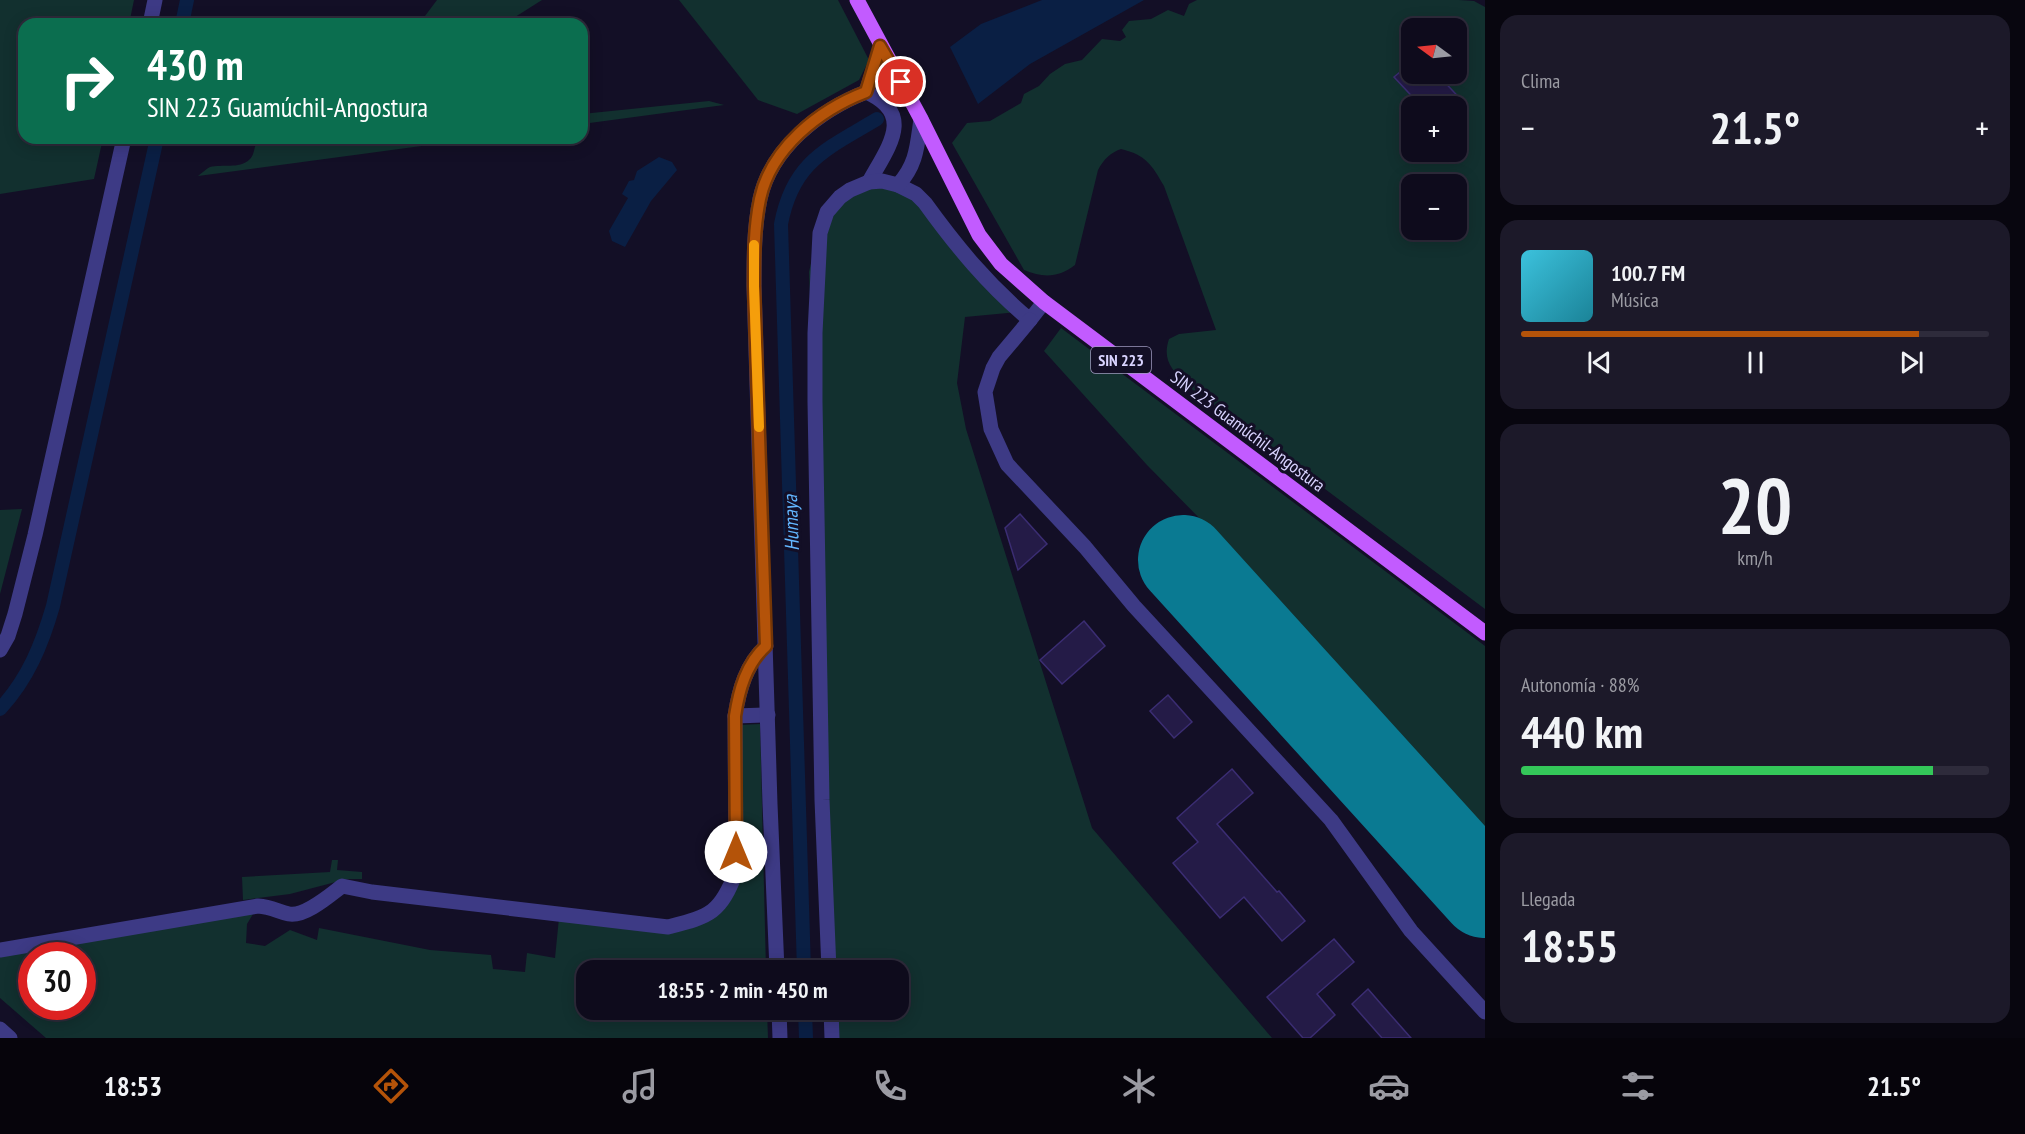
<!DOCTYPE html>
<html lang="es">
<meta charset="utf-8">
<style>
body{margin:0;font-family:"PT Sans Narrow",sans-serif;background:#1c1929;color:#f1f3f6;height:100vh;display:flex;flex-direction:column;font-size:22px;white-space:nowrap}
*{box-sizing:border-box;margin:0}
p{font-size:20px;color:#9b9ba3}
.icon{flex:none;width:33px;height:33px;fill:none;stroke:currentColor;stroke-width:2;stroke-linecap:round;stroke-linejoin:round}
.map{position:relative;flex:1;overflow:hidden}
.sheet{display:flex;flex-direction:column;gap:15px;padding:15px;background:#08060f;width:540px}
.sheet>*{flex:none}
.hud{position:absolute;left:18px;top:18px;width:570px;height:126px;border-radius:18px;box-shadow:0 3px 15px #0003,0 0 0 2px #2e2b3b;background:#0b6e4f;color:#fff;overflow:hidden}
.needle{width:39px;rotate:285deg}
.fabs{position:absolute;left:1401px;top:18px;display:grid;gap:12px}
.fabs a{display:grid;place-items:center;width:66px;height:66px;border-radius:12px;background:#0e0b1c;box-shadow:0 3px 15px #0003,0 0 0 2px #2e2b3b;font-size:30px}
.speed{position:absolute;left:18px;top:942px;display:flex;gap:12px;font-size:30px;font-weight:700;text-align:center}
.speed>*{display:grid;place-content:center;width:78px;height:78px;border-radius:50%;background:#0e0b1c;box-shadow:0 3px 15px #0003,0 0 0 2px #2e2b3b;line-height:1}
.speed .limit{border:9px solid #d22;background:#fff;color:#111}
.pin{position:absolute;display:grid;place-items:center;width:51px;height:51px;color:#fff;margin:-26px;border:3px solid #fff;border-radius:50%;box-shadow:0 2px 6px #0007}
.me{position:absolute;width:66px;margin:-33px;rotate:0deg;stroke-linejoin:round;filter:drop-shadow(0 0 4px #0008)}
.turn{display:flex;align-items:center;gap:21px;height:126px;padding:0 30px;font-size:27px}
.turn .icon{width:78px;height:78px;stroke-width:2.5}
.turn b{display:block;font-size:42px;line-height:51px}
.big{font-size:45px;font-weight:600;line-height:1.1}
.sheet .card{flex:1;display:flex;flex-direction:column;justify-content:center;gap:9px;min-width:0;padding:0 21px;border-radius:18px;background:#1c1929}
.sheet .dial{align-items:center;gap:0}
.dial b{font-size:78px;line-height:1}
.song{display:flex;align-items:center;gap:18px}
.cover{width:72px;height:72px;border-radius:9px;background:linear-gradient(135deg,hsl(190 70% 55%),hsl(190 70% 35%))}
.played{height:6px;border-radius:3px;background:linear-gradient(90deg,#b45309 85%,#2e2b3b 85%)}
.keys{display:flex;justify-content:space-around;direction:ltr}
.heat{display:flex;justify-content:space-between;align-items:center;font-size:33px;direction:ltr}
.charge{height:9px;border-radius:4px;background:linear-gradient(90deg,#34c759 88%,#2e2b3b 0)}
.trip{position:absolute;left:576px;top:960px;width:333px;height:60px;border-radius:18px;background:#0e0b1c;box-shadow:0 3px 15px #0003,0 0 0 2px #2e2b3b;font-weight:600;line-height:60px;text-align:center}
.tabs{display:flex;height:96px;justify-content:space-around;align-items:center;background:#06040b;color:#9b9ba3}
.tabs .icon{width:42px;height:42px}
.tabs .selected{color:#b45309}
.tabs b{font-size:27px;color:#f1f3f6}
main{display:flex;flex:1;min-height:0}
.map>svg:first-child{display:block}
.green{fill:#12302f;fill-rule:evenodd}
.water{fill:#0a1f44}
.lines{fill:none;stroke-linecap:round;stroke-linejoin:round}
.canal{stroke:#0a1f44;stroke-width:14}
.runway{stroke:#0a7a92;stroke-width:90}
.building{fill:#241b47;stroke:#3b2d73;stroke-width:1.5}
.minor{stroke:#3d3a85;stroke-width:15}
.major{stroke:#c25bff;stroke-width:15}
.route-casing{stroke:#753606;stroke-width:15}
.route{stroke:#b45309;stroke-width:10}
.slow{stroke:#f59e0b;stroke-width:10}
.labels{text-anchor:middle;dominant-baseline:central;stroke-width:6;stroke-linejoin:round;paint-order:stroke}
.shield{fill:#130f26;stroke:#9e99be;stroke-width:1.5}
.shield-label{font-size:16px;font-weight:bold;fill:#d9d4ff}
.street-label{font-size:18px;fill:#d9d4ff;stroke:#130f26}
.water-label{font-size:20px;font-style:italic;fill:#62b6ff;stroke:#130f26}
</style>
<main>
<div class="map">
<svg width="1485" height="1038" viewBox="0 0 1485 1038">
<rect width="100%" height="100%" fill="#130f26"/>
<!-- green -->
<g class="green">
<path d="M0,0h134l-5,24h-105v114h79l-9,41 -94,15z"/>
<path d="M437,0h105l-38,24h-85z"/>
<path d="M679,0h159l31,60 -10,20 -62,34 -39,-14z"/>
<path d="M1197,0h262l15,1 11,6v602l-300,-225c-13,-15 -23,-24 -16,-45l10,-5 37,-4 -52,-144c-12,-21 -18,-31 -43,-37 -11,4 -17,10 -23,21l-23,95c-17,13 -32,13 -51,5l-72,-127 15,-20 23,-2 31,-18 3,-9 15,-8 11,-12 15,-10 17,-4 20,-21 18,2 6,-4 -4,-7 7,-9 22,-2 17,-9 16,6 5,-12zM1412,28h44v46h-44zM1412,106h44v46h-44zM1412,184h44v46h-44z"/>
<path d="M709,101l15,4 -142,19v-10z"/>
<path d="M259,138h222l-283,38c4,-3 8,-7 12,-9 12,-3 29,2 39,-7 7,-6 4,-15 10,-22z"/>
<path d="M869,177l47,14 102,121 -53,5 -8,66 9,46 126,399 180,210h-438l-1,-28h65v-40h-67l-8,-328 -14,-370 12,-53z"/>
<path d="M1061,328l424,318v223l-291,-319 18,-19 -65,-66 -103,-114z"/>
<path d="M22,509l-22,85v-84z"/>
<path d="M760,724l6,246h-180v40h181l1,28h-722l-46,-40v-47l256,-42 -9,15 -1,19 19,3 25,-16 27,10 2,-12 111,22 61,5 2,14 32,3 2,-19 28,5 5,-50 102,16 62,-22 16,-177zM32,956h50v50h-50z"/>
<path d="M332,860h6l-1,10 25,2v7h-15l-57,15 -47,6 -1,-23 88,-5z"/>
</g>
<!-- water -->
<g class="water">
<path d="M1042,0h102l-114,64 -52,40 -28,-57 31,-23z"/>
<path d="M659,157l13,5 5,8 -26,31 -26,46 -13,-6 -3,-10 19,-33 -6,-4 7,-13 5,-1 3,-9z"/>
</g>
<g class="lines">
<!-- canal -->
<g class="canal">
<path d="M182,24l5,-24"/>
<path d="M0,709c28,-30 42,-65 53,-103l104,-468"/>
<path d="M804,970l-23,-746c12,-63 46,-75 96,-105"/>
<path d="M805,1010l1,28"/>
</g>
<!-- runway -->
<path class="runway" d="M1183,560l302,333"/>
</g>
<!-- building -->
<g class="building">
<path d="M1412,62v12h25l30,32h-46l-27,-29z"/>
<path d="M1020,514l27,30 -29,26 -13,-42z"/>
<path d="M1084,621l21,25 -43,38 -22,-24z"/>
<path d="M1168,695l24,27 -18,16 -24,-27z"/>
<path d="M1232,769l21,24 -36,31 60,68 2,-1 26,30 -23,20 -38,-44 -24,21 -47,-55 25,-21 -21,-24z"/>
<path d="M1334,939l20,23 -37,32 18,21 -25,23h-7l-36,-41z"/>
<path d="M1368,989l20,23 23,26h-29l-30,-34z"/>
</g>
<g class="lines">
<!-- minor -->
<g class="minor">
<path d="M150,24l5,-24"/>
<path d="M866,92l15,-46"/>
<path d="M898,185l18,9 9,9c31,43 63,82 105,117l14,-18"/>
<path d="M1030,320l-31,37 -6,11 -8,24 6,37 16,35 78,83 49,59 197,214 80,111 74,81"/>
<path d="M0,650l8,-14 7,-22 20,-79 89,-397"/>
<path d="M735,716l33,-1"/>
<path d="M0,950l258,-44c13,1 19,5 31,8 16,3 41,-19 53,-28l30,6 296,35c42,-11 52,-13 68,-55l-1,-156c4,-26 11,-52 31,-70"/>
<path d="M777,970l-7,-166 -16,-518c0,-29 0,-58 6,-87 11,-51 60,-89 106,-107 50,22 22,55 3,90"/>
<path d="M829,970l-7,-170 -7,-398v-69l5,-100 7,-21 13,-15 10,-7 19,-8 13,-1 16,4c19,-21 19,-39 23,-66"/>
<path d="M779,1010l1,28"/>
<path d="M831,1010l1,28"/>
<path d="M0,1029l10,9"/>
</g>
<!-- major -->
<path class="major" d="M857,0l64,119 58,116 22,29 43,38 441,331"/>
</g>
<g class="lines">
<!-- route casing -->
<g class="route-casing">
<path id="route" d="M736,852l-1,-136c4,-26 11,-52 31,-70l-12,-360c0,-29 0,-58 6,-87 11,-51 59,-89 106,-107l14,-46 21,36"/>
</g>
<!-- route -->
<use href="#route" class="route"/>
<!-- slow -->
<path class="slow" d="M754,245v41l5,141"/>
</g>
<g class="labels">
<!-- shield labels -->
<rect class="shield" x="1091" y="347" width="60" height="26" rx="4.5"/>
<g class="shield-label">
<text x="1121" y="360">SIN 223</text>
</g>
<!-- street labels -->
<g class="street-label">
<text transform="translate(1248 431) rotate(37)">SIN 223 Guamúchil-Angostura</text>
</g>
<!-- water labels -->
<g class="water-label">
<text transform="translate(791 523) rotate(-92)">Humaya</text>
</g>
</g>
</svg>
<div class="fabs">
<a><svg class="needle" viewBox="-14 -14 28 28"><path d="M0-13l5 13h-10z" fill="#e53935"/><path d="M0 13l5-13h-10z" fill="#9b9ba3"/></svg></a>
<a>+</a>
<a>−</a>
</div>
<div class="speed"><div class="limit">30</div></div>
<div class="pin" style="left:901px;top:82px;background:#d93025"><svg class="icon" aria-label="arrive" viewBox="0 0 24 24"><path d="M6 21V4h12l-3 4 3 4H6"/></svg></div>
<svg class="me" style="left:736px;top:852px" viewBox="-20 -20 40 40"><circle r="19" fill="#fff"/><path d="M0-13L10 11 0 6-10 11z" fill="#b45309"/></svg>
<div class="trip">18:55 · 2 min · 450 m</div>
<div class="hud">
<div class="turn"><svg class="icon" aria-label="right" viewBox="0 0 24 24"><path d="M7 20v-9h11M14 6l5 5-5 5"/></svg><div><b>430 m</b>SIN 223 Guamúchil-Angostura</div></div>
</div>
</div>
<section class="sheet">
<div class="card"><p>Clima</p>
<div class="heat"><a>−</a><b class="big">21.5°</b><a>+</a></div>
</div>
<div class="card">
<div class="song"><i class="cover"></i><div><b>100.7 FM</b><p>Música</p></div></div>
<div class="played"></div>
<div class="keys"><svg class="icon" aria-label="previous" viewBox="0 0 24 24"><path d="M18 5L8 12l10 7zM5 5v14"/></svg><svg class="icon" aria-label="pause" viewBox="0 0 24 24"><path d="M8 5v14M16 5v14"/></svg><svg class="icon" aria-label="next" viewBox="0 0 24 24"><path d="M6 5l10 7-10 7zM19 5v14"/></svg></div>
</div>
<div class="card dial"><b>20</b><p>km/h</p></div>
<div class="card"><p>Autonomía · 88%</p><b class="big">440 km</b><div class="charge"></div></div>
<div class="card"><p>Llegada</p><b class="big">18:55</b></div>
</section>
</main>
<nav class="tabs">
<b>18:53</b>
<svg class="icon selected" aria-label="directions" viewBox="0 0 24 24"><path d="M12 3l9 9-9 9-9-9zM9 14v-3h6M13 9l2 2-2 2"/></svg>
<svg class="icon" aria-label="music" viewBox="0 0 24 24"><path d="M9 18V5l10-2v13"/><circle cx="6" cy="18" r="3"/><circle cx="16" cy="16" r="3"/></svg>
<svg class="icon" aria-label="phone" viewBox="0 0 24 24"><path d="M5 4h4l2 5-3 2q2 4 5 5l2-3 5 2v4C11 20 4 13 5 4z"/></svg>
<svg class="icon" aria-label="climate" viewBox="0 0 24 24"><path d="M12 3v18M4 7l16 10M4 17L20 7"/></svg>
<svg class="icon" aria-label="car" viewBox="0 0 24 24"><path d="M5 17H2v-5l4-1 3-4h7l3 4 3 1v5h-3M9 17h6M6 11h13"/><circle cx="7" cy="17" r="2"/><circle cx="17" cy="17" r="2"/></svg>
<svg class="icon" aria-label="filters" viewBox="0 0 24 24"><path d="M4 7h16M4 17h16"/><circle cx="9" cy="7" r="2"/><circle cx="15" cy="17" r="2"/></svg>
<b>21.5°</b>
</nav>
